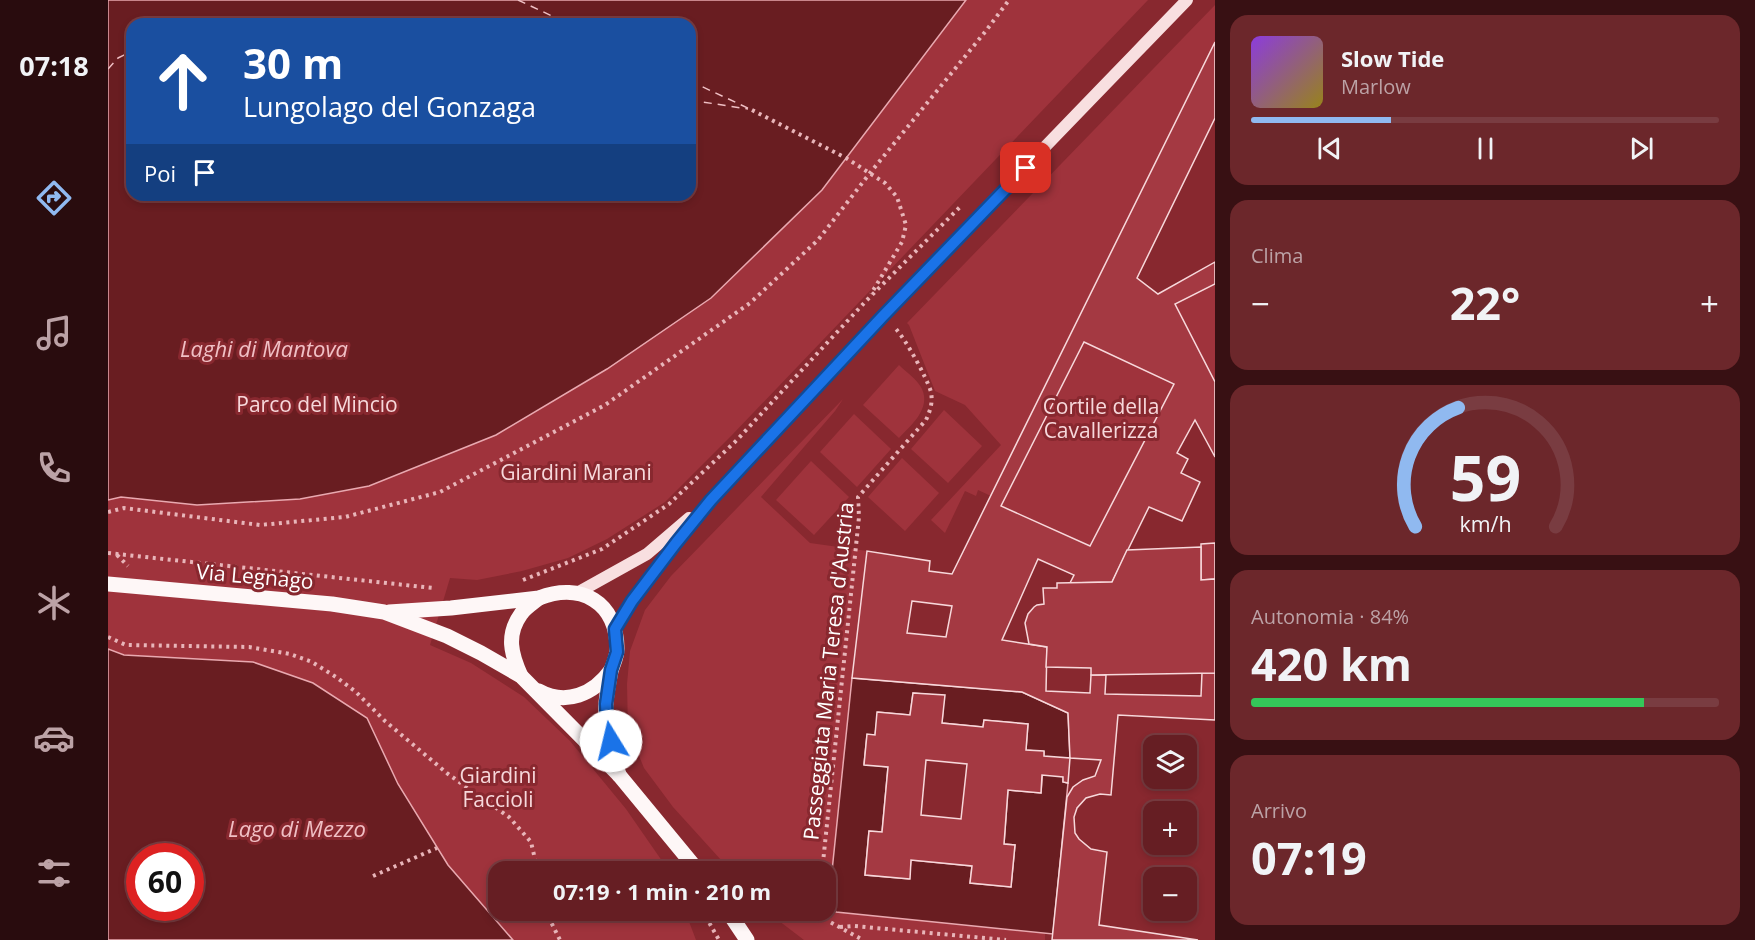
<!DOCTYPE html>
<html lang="it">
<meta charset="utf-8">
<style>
body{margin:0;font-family:"Open Sans",sans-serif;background:#6c272b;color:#f1f3f6;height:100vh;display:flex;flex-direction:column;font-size:22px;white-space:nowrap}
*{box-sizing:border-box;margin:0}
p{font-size:20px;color:#bca2a6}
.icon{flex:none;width:33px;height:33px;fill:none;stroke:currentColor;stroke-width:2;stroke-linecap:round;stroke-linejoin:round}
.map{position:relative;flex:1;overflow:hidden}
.side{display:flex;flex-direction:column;gap:15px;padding:15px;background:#381013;width:540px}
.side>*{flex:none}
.top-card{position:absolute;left:18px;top:18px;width:570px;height:183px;border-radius:18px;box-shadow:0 3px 9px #0003,0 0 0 2px #793c41;background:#1a4fa0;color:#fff;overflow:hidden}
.controls{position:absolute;left:1035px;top:735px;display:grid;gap:12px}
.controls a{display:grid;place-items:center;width:54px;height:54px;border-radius:12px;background:#661e23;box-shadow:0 3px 9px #0003,0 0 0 2px #793c41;font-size:30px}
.speed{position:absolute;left:18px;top:843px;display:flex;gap:12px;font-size:30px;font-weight:700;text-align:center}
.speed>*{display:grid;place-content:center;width:78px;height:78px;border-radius:50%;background:#661e23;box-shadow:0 3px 9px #0003,0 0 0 2px #793c41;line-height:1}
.speed .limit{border:9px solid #d22;background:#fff;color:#111}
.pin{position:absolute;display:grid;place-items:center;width:51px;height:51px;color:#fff;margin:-26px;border-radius:12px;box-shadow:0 3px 9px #0006}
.me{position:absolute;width:66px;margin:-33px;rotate:351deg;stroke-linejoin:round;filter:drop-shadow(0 0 4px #0008)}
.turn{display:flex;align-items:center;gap:21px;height:126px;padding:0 18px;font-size:27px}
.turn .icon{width:78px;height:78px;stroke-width:2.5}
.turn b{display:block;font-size:42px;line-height:51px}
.then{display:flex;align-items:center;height:57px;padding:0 18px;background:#0003;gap:12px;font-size:22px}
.big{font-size:45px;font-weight:700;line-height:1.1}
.side .card{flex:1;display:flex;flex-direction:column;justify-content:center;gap:9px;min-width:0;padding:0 21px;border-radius:18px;background:#6c272b}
.side .dial{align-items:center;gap:0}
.dial svg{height:156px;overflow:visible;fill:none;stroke:#793c41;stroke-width:7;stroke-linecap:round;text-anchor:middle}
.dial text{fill:#f1f3f6;stroke:none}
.song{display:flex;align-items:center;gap:18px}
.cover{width:72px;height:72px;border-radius:9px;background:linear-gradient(135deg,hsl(270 70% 55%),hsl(50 70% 35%))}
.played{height:6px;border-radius:3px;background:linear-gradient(90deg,#90b9f0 30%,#793c41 30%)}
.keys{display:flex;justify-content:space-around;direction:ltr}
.heat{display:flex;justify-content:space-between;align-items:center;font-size:33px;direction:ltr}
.charge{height:9px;border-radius:4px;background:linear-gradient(90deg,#34c759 84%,#793c41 0)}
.trip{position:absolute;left:380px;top:861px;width:348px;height:60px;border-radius:18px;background:#661e23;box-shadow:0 3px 9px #0003,0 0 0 2px #793c41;font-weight:700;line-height:60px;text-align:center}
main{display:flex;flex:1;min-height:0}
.tab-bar{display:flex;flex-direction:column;width:108px;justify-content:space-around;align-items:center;background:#290c0e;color:#bca2a6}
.tab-bar .icon{width:42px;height:42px}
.tab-bar .selected{color:#90b9f0}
.tab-bar b{font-size:27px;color:#f1f3f6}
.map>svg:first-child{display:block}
.green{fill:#9f333c;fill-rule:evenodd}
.water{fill:#691d21;stroke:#e9a9b0;stroke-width:1.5;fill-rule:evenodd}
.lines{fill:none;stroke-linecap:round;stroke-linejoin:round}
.ferry{stroke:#f0c0c5;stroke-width:1.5;stroke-dasharray:8 6;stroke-linecap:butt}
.building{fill:#a43942;stroke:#f7d8db;stroke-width:1.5;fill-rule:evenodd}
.path{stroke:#e8b5b9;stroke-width:4;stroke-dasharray:3 4.5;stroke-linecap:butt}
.secondary{stroke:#f8dfe0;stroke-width:12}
.primary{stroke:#fef7f7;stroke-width:15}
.route-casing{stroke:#114b97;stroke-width:15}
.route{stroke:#1a73e8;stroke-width:10}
.labels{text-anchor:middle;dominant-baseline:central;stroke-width:6;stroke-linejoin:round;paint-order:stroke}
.park-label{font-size:21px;fill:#f7d8db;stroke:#88282f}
.street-label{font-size:21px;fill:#fff;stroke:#88282f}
.water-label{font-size:22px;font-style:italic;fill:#f0c0c5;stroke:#88282f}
</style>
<main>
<nav class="tab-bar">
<b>07:18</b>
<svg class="icon selected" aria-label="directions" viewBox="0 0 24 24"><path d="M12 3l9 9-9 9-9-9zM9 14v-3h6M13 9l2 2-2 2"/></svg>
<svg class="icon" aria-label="music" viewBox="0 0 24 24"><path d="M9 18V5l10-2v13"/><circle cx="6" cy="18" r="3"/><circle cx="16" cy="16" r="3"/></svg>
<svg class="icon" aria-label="phone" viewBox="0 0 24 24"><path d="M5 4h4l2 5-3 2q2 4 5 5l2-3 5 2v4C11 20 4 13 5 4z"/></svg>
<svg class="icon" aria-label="climate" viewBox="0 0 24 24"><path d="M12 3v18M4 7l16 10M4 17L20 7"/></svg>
<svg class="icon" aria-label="car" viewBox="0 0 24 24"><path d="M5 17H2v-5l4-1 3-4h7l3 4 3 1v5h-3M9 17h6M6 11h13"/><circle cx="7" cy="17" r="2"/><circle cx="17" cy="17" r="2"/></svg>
<svg class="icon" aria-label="filters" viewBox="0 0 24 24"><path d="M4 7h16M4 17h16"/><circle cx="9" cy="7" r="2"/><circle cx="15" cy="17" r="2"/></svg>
</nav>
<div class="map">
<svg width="1107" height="940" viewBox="0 0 1107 940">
<rect width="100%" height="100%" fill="#88282f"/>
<!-- green -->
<g class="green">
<path d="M0,0h1040l-416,435 -67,67 -58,37 -39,19 -46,13 -45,9 -27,-2 -20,67 41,18 53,34 46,44 56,68 43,62 -171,1v38l187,1 11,29h-588zM24,24h558v171h-558zM32,856h50v52h-50z"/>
<path d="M1107,5v37l-224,454 -13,-6 -2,6 -11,-5 -20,42 -14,-13 70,-75 -36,-40 -30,-14 -26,-66 -2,-2z"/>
<path d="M1107,284v98l-40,-78z"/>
<path d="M976,342l90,42 -84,162 -89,-40z"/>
<path d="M791,365c7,7 19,15 23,24 9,20 -11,36 -23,49l-36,-33z"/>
<path d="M735,399l-8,12 -74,86 49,46 57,8 -15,127 -23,222 216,33v7h-241l-38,-29 59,-1v-38l-94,-1 -58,-64 -29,-39 -16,-39 -1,-45 3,-33 15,-41 26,-34z"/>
<path d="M836,410l38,36 -34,37 -37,-34z"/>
<path d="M746,414l37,35 -34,38 -37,-35z"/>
<path d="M794,458l37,35 -34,38 -37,-34z"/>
<path d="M703,461l38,36 -35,38 -38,-35z"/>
</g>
<!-- water -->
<g class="water">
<path d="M0,0h858l-144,190 -111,108 -104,71 -111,66 -127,51 -69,13 -103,6 -76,-8 -13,3zM24,24h558v171h-558z"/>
<path d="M0,649l16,6 129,7 60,21 54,35 31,66 50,81 65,75h-405zM32,856h50v52h-50z"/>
<path d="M744,678l170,14 46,21 2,45h-5l-2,24 5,1 -15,151 -217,-22 -7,-12zM805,693l31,3 -2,27 41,4 1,-7 44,4 -2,26 18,2 -3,41 -33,-3 -4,54 11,1 -4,42 -41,-4 2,-17 -61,-6 -2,19 -44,-4 4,-44 13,1 6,-65 -24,-3 3,-29h8l3,-23 32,3z"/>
</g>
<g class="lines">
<!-- ferry -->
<g class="ferry">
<path d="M410,0l51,24"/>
<path d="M0,69l10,-11 14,-7"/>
<path d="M582,81l62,29"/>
<path d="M582,100l58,9"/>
</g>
</g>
<!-- building -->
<g class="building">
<path d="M1107,42v76l-78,160 21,16 57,-32v22l-40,20 40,78v75l-20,-37 -18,33 11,6 -7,14 19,9 -18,39 -33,-14 -37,75 -42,1 4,-8 -36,-16 -36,81 45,7 -1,44 44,2 1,-18h15l-1,19 96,2 1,-23h13v47l-97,-5 -7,80 -11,-1 -14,4 -9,10 -3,9 1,16 4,6 12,10 16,3 -8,73 99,15h-146l15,-143 6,-10 10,-7 12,-4 6,-16 -31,-2 -2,-45 -46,-21 -170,-14 15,-127 63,10 -1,10 23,3zM976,342l90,42 -84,162 -89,-40zM804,601l40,5 -6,31 -39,-4z"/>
<path d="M1107,543v36l-14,1v-36z"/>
<path d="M1093,547v33l14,-1v94l-124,2v-7l-45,-1 1,-20 -18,-3 -4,-21 3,-9 6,-7 3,-2 7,-1 -1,-16h14v-5l55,-1 15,-32z"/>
<path d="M805,693l32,2 -3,28 41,4 1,-7 44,4 -2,26 18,1v5l26,2 -2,25 -5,-1v-5l-21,-2 -1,18 -33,-3 -4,54 11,1 -4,42 -41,-4 2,-17 -61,-6 -1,19 -45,-4 4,-44 13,1 6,-65 -24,-2 3,-31 8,1 2,-23 33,3zM818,760l41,4 -6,55 -40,-4z"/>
</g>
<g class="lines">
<!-- path -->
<g class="path">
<path d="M644,110l94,48 39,25 12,14 9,28 -4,17 -31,52"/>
<path d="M0,512l16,-4 136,17 85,-8 95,-25 165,-87 145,-102 68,-63 52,-67 115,-141 24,-32"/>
<path d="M0,553l325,35"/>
<path d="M9,555l11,11"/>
<path d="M415,580l79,-31 67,-45 68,-64 129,-139 95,-95"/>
<path d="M0,637l18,8 123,2 41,7 22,8 24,15 20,15 29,29 63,53 61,43 22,25 7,30"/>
<path d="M714,872l37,-355 -1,-20 68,-77c4,-9 7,-17 5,-28 -4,-14 -25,-52 -35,-63"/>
<path d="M265,876l64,-28"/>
<path d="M717,909l5,13 33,18"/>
<path d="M437,910l15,30"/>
<path d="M594,910l17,30"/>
<path d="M732,927l14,-1 152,14"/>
</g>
<!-- secondary -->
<g class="secondary">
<path d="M469,593l70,-39 42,-36"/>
<path d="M507,629c57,-95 137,-173 212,-253 118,-127 239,-251 360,-376"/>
</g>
<!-- primary -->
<g class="primary">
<path d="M0,584l224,20 52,8 63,24 34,17 40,23 98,99 80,97"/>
<path d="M281,612l62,-4 88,-10c42,-16 78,4 78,51 0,8 -4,15 -6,22 -2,10 -4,21 -5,32 -2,24 7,49 13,72"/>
<path d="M413,676c-10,-22 -15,-41 0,-62 4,-6 12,-11 18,-16"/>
<path d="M431,691c27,15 55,3 72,-21"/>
<path d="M619,910l20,30"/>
</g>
</g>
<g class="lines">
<!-- route casing -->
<g class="route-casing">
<path id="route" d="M503,741l-4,-16 -1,-21 5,-34 6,-18 -2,-23 17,-28 44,-58 35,-43 172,-184 143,-148"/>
</g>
<!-- route -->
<use href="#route" class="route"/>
</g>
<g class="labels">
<!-- park labels -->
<g class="park-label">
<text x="209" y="404">Parco del Mincio</text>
<text x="993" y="406">Cortile della<tspan x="993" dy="24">Cavallerizza</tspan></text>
<text x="468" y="472">Giardini Marani</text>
<text x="390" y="775">Giardini<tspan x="390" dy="24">Faccioli</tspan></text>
</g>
<!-- street labels -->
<g class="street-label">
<text transform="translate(147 576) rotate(5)">Via Legnago</text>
<text transform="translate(720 671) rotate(-84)">Passeggiata Maria Teresa d'Austria</text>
</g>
<!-- water labels -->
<g class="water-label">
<text x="156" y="348">Laghi di Mantova</text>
<text x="189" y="828">Lago di Mezzo</text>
</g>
</g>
</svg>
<div class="controls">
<a><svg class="icon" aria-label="layers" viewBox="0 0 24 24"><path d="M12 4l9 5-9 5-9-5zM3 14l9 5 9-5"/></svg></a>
<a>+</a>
<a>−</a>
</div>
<div class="speed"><div class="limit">60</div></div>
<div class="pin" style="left:918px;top:168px;background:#d93025"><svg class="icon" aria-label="arrive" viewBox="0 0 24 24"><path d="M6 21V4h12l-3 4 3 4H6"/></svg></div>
<svg class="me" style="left:503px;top:741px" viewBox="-20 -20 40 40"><circle r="19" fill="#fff"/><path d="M0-13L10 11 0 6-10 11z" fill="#1a73e8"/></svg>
<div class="trip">07:19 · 1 min · 210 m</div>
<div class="top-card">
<div class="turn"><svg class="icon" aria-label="ahead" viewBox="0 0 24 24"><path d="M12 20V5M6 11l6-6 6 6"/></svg><div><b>30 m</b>Lungolago del Gonzaga</div></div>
<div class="then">Poi<svg class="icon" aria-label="arrive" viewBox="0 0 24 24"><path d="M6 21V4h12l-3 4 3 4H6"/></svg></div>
</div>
</div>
<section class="side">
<div class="card">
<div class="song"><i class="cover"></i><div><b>Slow Tide</b><p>Marlow</p></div></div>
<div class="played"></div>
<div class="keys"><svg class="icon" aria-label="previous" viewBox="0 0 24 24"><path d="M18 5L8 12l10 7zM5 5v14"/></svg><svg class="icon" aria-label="pause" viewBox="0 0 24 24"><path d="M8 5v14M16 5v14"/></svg><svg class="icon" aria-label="next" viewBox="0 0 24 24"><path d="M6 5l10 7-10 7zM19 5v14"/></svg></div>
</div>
<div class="card"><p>Clima</p>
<div class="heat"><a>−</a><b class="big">22°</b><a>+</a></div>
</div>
<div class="card dial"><svg viewBox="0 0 100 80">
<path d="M14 69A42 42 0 1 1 86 69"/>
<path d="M14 69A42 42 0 0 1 36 8" stroke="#90b9f0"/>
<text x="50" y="56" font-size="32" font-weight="700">59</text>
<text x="50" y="72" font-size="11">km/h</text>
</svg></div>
<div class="card"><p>Autonomia · 84%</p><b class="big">420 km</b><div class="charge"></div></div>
<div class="card"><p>Arrivo</p><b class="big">07:19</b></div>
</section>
</main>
